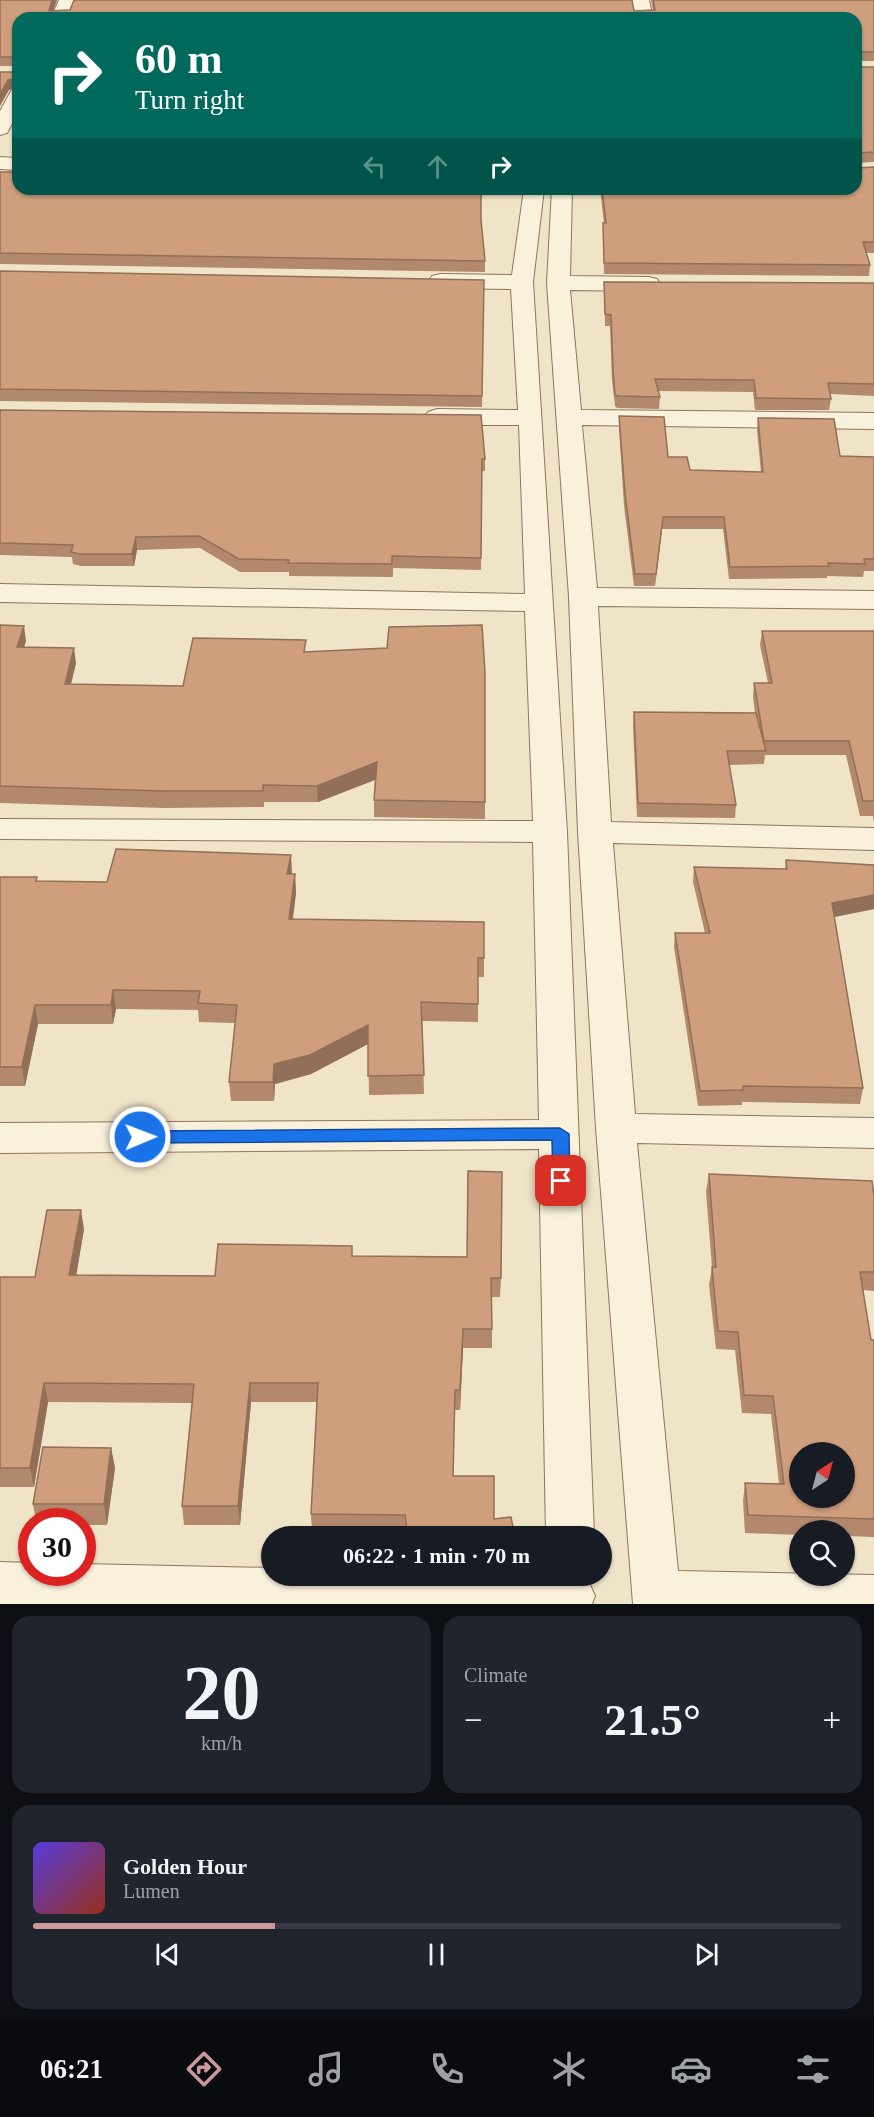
<!DOCTYPE html>
<meta charset="utf-8">
<style>
body{margin:0;font-family:Georgia,serif;background:#20242c;color:#f1f3f6;height:100vh;display:flex;flex-direction:column;font-size:22px;white-space:nowrap}
*{box-sizing:border-box;margin:0}
p{font-size:20px;color:#9ea1a6}
.icon{flex:none;width:33px;height:33px;fill:none;stroke:currentColor;stroke-width:2;stroke-linecap:round;stroke-linejoin:round}
.map{position:relative;height:1604px;overflow:hidden}
.drawer{display:flex;flex-direction:column;gap:12px;padding:12px;background:#0d0f14;flex:1}
.drawer>*{flex:none}
.hud{position:absolute;left:12px;top:12px;width:850px;height:183px;border-radius:18px;box-shadow:0 2px 4px #0004;background:#00695c;color:#fff;overflow:hidden}
.needle{width:39px;rotate:36deg}
.controls{position:absolute;left:789px;top:1442px;display:grid;gap:12px}
.controls a{display:grid;place-items:center;width:66px;height:66px;border-radius:50%;background:#171b24;box-shadow:0 2px 4px #0004;font-size:30px}
.speed{position:absolute;left:18px;top:1508px;display:flex;gap:12px;font-size:30px;font-weight:700;text-align:center}
.speed>*{display:grid;place-content:center;width:78px;height:78px;border-radius:50%;background:#171b24;box-shadow:0 2px 4px #0004;line-height:1}
.speed .limit{border:9px solid #d22;background:#fff;color:#111}
.pin{position:absolute;display:grid;place-items:center;width:51px;height:51px;color:#fff;margin:-26px;border-radius:12px;box-shadow:0 3px 9px #0006}
.me{position:absolute;width:66px;margin:-33px;rotate:89deg;stroke-linejoin:round;filter:drop-shadow(0 0 4px #0008)}
.turn{display:flex;align-items:center;gap:21px;height:126px;padding:0 24px;font-size:27px}
.turn .icon{width:78px;height:78px;stroke-width:2.5}
.turn b{display:block;font-size:42px;line-height:51px}
.lanes{display:flex;align-items:center;height:57px;padding:0 24px;background:#0003;justify-content:center;gap:30px;direction:ltr}
.lanes .off{opacity:.35}
.big{font-size:45px;font-weight:600;line-height:1.1}
.drawer .card{flex:1;display:flex;flex-direction:column;justify-content:center;gap:9px;min-width:0;padding:0 21px;border-radius:18px;background:#20242c}
.drawer .dial{align-items:center;gap:0}
.dial b{font-size:78px;line-height:1}
.song{display:flex;align-items:center;gap:18px}
.cover{width:72px;height:72px;border-radius:9px;background:linear-gradient(135deg,hsl(250 70% 55%),hsl(10 70% 35%))}
.played{height:6px;border-radius:3px;background:linear-gradient(90deg,#cc999b 30%,#363941 30%)}
.keys{display:flex;justify-content:space-around;direction:ltr}
.heat{display:flex;justify-content:space-between;align-items:center;font-size:33px;direction:ltr}
.drawer .tiles{flex:1;display:grid;gap:12px;grid-template-columns:1fr 1fr}
.card:last-child{grid-column:span 2}
.trip{position:absolute;left:261px;top:1526px;width:351px;height:60px;border-radius:30px;background:#171b24;box-shadow:0 2px 4px #0004;font-weight:600;line-height:60px;text-align:center}
.menu{display:flex;height:96px;justify-content:space-around;align-items:center;background:#090b0e;color:#9ea1a6}
.menu .icon{width:42px;height:42px}
.menu .on{color:#cc999b}
.menu b{font-size:27px;color:#f1f3f6}
.map>svg:first-child{display:block}
.lines{fill:none;stroke-linecap:round;stroke-linejoin:round}
.minor-casing{stroke:#8d765c;stroke-width:2}
.minor{fill:#faf1dc;fill-rule:evenodd}
.wall{fill:#b2896c}
.shaded-wall{fill:#916f58}
.building{fill:#cf9f7d;stroke:#916f58;stroke-width:1.5;fill-rule:evenodd}
.route{fill:#1a73e8;stroke:#114b97;stroke-width:1.5}
</style>
<div class="map">
<svg width="874" height="1604" viewBox="0 0 874 1604">
<rect width="100%" height="100%" fill="#f0e4c8"/>
<g class="lines">
<!-- minor casing -->
<g class="minor-casing">
<g id="minor">
<path d="M59,0h18l-8,18h-18z"/>
<path d="M631,0h18l4,18h-18z"/>
<path d="M18,89v24l-11,20 -7,2v-24l11,-20z"/>
<path d="M0,157l18,1v12l-18,-1z"/>
<path d="M524,189h20l-11,93 34,550 27,704h-48l-7,-387 -539,4v-30l539,-3 -6,-278 -533,-3v-20l533,2 -8,-210 -525,-9v-18l525,10 -6,-169h-82l-9,-3 -4,-5 4,-5 9,-3 81,1 -7,-121 -71,-1 -8,-2 -3,-5 3,-5 8,-2 72,1z"/>
<path d="M552,189h20l-2,87 79,1 8,2 3,5 -3,5 -8,2 -79,-1 11,120 293,3v16l-292,-4 15,163 277,3v18l-276,-3 13,216 263,6v22l-261,-7 22,271 239,4v30l-237,-5 41,428 196,4v29h-241l-37,-476 -18,-296 -9,-235 -22,-314z"/>
<path d="M0,1562l32,1v9h50v-8l190,4v7h302l14,5 7,16 -3,8h-592z"/>
</g>
</g>
<!-- minor -->
<use href="#minor" class="minor"/>
</g>
<!-- wall -->
<g class="wall">
<path d="M0,0h57l-4,11h581l19,-1 -2,-10h223v61h-18v-43l-838,48h-18z"/>
<path d="M856,67h18v95l-18,1z"/>
<path d="M874,167v86h-8l4,12 -1,11 -265,-2 -1,-41 1,-10 -4,-34h256z"/>
<path d="M17,172l464,48 4,41v11l-485,-8v-91z"/>
<path d="M0,271l484,9 -2,127 -482,-6z"/>
<path d="M604,282l270,1v113l-44,-2 1,5 -2,11h-74l-2,-18 -95,-1 2,6 -1,12 -42,-1 -2,-2 -3,-26 -2,-54h-5z"/>
<path d="M0,410l485,49v12h-3l-1,99 -88,-2v9l-104,-1v-4h-49l-40,-24 -63,2 -3,16h-53l-8,-2 -1,-7 -72,-2z"/>
<path d="M619,416l49,41 22,13 71,2 -4,-42 1,-12 82,38 34,1v114h-10l-1,6 -36,-1v2l-98,1 -6,-50h-61l-7,57h-21l-10,-80 -5,-78z"/>
<path d="M0,625l26,16 -2,6 52,16 -5,21 112,2 123,-34 179,21v146l-111,-2v-17l1,-20 -57,22h-54v5l-100,1 -164,-5z"/>
<path d="M762,631h112v192l-1,-7h-13l-14,-61h-81l-1,9 -35,1 7,40 -1,13 -98,-1 -4,-91 1,-14 121,1 -2,-16 1,-14h14l-8,-38z"/>
<path d="M786,860l88,5v44l-40,8 29,171 -3,16 -118,-2v3l-44,1 -24,-159 1,-14h30l-12,-51 1,-15 91,2z"/>
<path d="M295,874l1,19 -3,26 191,3v55h-6v45l-56,-1 2,73 -55,1 -1,-51 -57,30 -36,10 -1,17h-43l-2,-19 6,-59 -36,-1 -1,-12 -82,-1 -3,15h-75l-13,62h-25v-209l38,4 69,1z"/>
<path d="M709,1174l165,22v95l-11,-1 8,50h3v197l-30,-1v-6h-44v5l-55,-2 -2,-32 2,-18h34l-8,-69 -29,-1 -7,-63 -19,-1 -7,-64 3,-18 -6,-75z"/>
<path d="M84,1229l-8,46 139,1 138,-20 148,22 -1,19h-8v51h-29l-3,62h-6l-1,66 41,43 21,17h-109v-2l-94,-1 -1,-19 6,-112h-66l-11,123h-56l-2,-19 10,-103 -144,-1 -14,85h-34v-210h35z"/>
<path d="M111,1448l4,20 -8,57h-25v-4h-46l-3,-17z"/>
</g>
<!-- shaded-wall -->
<g class="shaded-wall">
<path d="M52,0h5l-7,18 -1,-7z"/>
<path d="M18,78v10l-9,2 -9,16v-12l8,-14z"/>
<path d="M663,517l-1,12 -7,57 1,-12z"/>
<path d="M136,537l1,13 -3,16 -2,-12z"/>
<path d="M24,626l2,15 -7,22 -2,-16z"/>
<path d="M74,648l2,15 -9,37 -2,-16z"/>
<path d="M377,762v17l-59,23 -1,-16z"/>
<path d="M291,855l1,18 -4,20 -1,-19z"/>
<path d="M295,874l1,19 -6,44 -1,-18z"/>
<path d="M874,895v14l-45,9 3,-15z"/>
<path d="M113,990l3,19 -3,15 -2,-19z"/>
<path d="M35,1005l3,19 -13,62 -3,-19z"/>
<path d="M368,1025v19l-57,30 -36,10 -1,17 -1,-19 1,-18z"/>
<path d="M81,1210l3,19 -11,66 -4,-20z"/>
<path d="M463,1329v19l-3,62v-20z"/>
<path d="M44,1383l4,19 -14,85 -4,-19z"/>
<path d="M250,1383l1,19 -11,123 -2,-19z"/>
<path d="M111,1448l4,20 -8,57 -3,-21z"/>
</g>
<!-- building -->
<g class="building">
<path d="M0,0h52l-3,11 21,-1 4,-10h558l2,11 21,-1 -2,-10h221v52h-18v-34h-838v39h-18z"/>
<path d="M856,67h18v85l-18,1z"/>
<path d="M0,72h18v6l-10,2 -8,14z"/>
<path d="M874,167v75h-11l7,23 -266,-2 -1,-40h3l-4,-34h254v-21z"/>
<path d="M18,169v20h463v31l4,41 -485,-8v-81h17z"/>
<path d="M0,271l484,9 -2,116 -482,-7z"/>
<path d="M604,282l270,1v101l-46,-1 3,16 -75,-1 -2,-18 -99,-1 5,18 -42,-1 -3,-1 -2,-26 -2,-54 -6,-1z"/>
<path d="M0,410l481,5 4,44h-3l-1,99 -89,-2v8l-104,-1 1,-3 -50,-1 -40,-23 -63,1 -4,17h-52l-9,-2 2,-7 -73,-2z"/>
<path d="M619,416l45,1 4,40h19l3,13 73,2 -5,-54 76,1 6,37 34,1v102h-10l1,5 -37,-1 1,3 -99,1 -6,-50h-61l-7,57h-21l-10,-81z"/>
<path d="M0,625l24,1 -7,21 57,1 -9,36 118,2 10,-48 113,2 -2,12 83,-4 2,-21 93,-2 3,48v129l-111,-2 3,-38 -60,24 -54,-1v6h-100l-163,-5z"/>
<path d="M762,631h112v170h-11l-14,-60h-85l-10,-58h18z"/>
<path d="M634,712l122,1 10,38h-39l9,54 -98,-2z"/>
<path d="M116,849l175,6 -4,19h8l-6,45 195,3v36h-6v46l-57,-2 3,73 -56,1v-51l-58,30 -36,9 -1,18h-44l8,-77 -39,-2 2,-12 -87,-1 -2,15h-76l-13,62h-22v-190h37l-1,4 71,1z"/>
<path d="M786,860l88,5v30l-42,8 31,185 -120,-2v4l-43,1 -25,-158h35l-16,-66 93,2z"/>
<path d="M468,1171l34,1 -1,106h-10l1,51h-29l-3,61h-5l-2,86h41v43l17,-2 4,19h-107l-3,-21 -94,-1 7,-131h-68l-12,123h-56l12,-122 -150,-1 -14,85h-30v-191h35l12,-67h34l-12,65 146,1 3,-32 134,2v10l115,1z"/>
<path d="M709,1174l163,7 2,15v76h-14l11,68h3v179l-126,-4 -3,-32 39,1 -11,-88 -29,-1 -6,-63 -20,-1 -6,-64h4zM800,1452h44v45h-44z"/>
<path d="M43,1447l68,1 -7,56h-71z"/>
</g>
<!-- route -->
<path class="route" d="M560,1128l9,6 1,47 -9,6 -8,-6 -1,-41 -412,3 -8,-6 8,-6z"/>
</svg>
<div class="controls">
<a><svg class="needle" viewBox="-14 -14 28 28"><path d="M0-13l5 13h-10z" fill="#e53935"/><path d="M0 13l5-13h-10z" fill="#9ea1a6"/></svg></a>
<a><svg class="icon" aria-label="search" viewBox="0 0 24 24"><circle cx="10" cy="10" r="6"/><path d="M15 15l6 6"/></svg></a>
</div>
<div class="speed"><div class="limit">30</div></div>
<div class="pin" style="left:561px;top:1181px;background:#d93025"><svg class="icon" aria-label="arrive" viewBox="0 0 24 24"><path d="M6 21V4h12l-3 4 3 4H6"/></svg></div>
<svg class="me" style="left:140px;top:1137px" viewBox="-20 -20 40 40"><circle r="17" fill="#1a73e8" stroke="#fff" stroke-width="3"/><path d="M0-11L8 9 0 5-8 9z" fill="#fff"/></svg>
<div class="trip">06:22 · 1 min · 70 m</div>
<div class="hud">
<div class="turn"><svg class="icon" aria-label="right" viewBox="0 0 24 24"><path d="M7 20v-9h11M14 6l5 5-5 5"/></svg><div><b>60 m</b>Turn right</div></div>
<div class="lanes"><svg class="icon off" aria-label="left" viewBox="0 0 24 24"><path d="M17 20v-9H6M10 6l-5 5 5 5"/></svg><svg class="icon off" aria-label="ahead" viewBox="0 0 24 24"><path d="M12 20V5M6 11l6-6 6 6"/></svg><svg class="icon" aria-label="right" viewBox="0 0 24 24"><path d="M7 20v-9h11M14 6l5 5-5 5"/></svg></div>
</div>
</div>
<section class="drawer">
<div class="tiles">
<div class="card dial"><b>20</b><p>km/h</p></div>
<div class="card"><p>Climate</p>
<div class="heat"><a>−</a><b class="big">21.5°</b><a>+</a></div>
</div>
<div class="card">
<div class="song"><i class="cover"></i><div><b>Golden Hour</b><p>Lumen</p></div></div>
<div class="played"></div>
<div class="keys"><svg class="icon" aria-label="previous" viewBox="0 0 24 24"><path d="M18 5L8 12l10 7zM5 5v14"/></svg><svg class="icon" aria-label="pause" viewBox="0 0 24 24"><path d="M8 5v14M16 5v14"/></svg><svg class="icon" aria-label="next" viewBox="0 0 24 24"><path d="M6 5l10 7-10 7zM19 5v14"/></svg></div>
</div>
</div>
</section>
<nav class="menu">
<b>06:21</b>
<svg class="icon on" aria-label="directions" viewBox="0 0 24 24"><path d="M12 3l9 9-9 9-9-9zM9 14v-3h6M13 9l2 2-2 2"/></svg>
<svg class="icon" aria-label="music" viewBox="0 0 24 24"><path d="M9 18V5l10-2v13"/><circle cx="6" cy="18" r="3"/><circle cx="16" cy="16" r="3"/></svg>
<svg class="icon" aria-label="phone" viewBox="0 0 24 24"><path d="M5 4h4l2 5-3 2q2 4 5 5l2-3 5 2v4C11 20 4 13 5 4z"/></svg>
<svg class="icon" aria-label="climate" viewBox="0 0 24 24"><path d="M12 3v18M4 7l16 10M4 17L20 7"/></svg>
<svg class="icon" aria-label="car" viewBox="0 0 24 24"><path d="M5 17H2v-5l4-1 3-4h7l3 4 3 1v5h-3M9 17h6M6 11h13"/><circle cx="7" cy="17" r="2"/><circle cx="17" cy="17" r="2"/></svg>
<svg class="icon" aria-label="filters" viewBox="0 0 24 24"><path d="M4 7h16M4 17h16"/><circle cx="9" cy="7" r="2"/><circle cx="15" cy="17" r="2"/></svg>
</nav>
